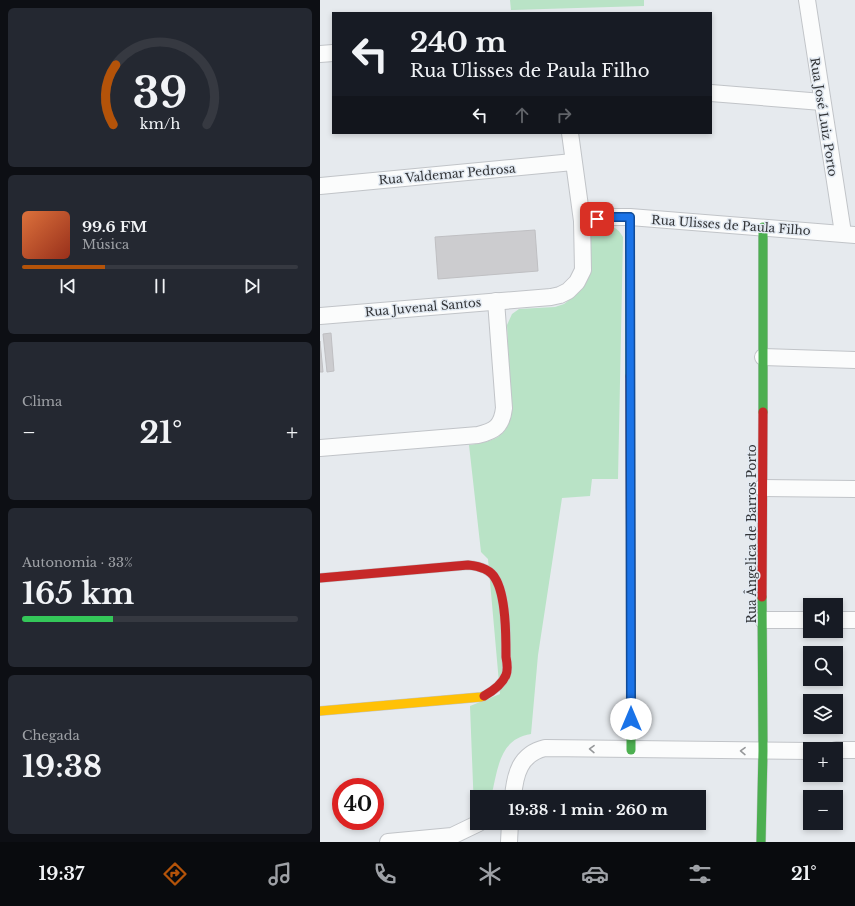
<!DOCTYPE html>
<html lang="pt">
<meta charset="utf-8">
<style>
body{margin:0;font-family:"Libre Baskerville",serif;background:#242831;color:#f1f3f6;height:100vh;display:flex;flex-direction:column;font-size:15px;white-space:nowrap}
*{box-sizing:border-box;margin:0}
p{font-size:13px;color:#9ea1a6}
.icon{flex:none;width:22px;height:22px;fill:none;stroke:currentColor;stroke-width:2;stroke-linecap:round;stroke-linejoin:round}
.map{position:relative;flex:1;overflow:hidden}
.side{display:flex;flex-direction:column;gap:8px;padding:8px;background:#0d0f14;width:320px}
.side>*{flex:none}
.guide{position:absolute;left:12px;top:12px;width:380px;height:122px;border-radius:0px;box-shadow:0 2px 6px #0003;background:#171b24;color:#f1f3f6;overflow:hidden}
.buttons{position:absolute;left:483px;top:598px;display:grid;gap:8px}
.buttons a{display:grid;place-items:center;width:40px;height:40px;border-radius:0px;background:#171b24;box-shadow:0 2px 6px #0003;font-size:20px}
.speed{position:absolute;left:12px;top:778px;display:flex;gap:8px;font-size:20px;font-weight:700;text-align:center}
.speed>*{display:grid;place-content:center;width:52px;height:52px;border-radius:50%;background:#171b24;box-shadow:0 2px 6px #0003;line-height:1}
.speed .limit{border:6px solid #d22;background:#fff;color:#111}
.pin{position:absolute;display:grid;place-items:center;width:34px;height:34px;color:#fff;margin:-17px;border-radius:8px;box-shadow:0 2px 6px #0006}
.me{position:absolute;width:44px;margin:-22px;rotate:0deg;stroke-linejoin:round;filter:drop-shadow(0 0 3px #0008)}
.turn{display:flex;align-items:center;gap:14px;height:84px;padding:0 12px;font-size:18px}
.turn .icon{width:52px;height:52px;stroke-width:2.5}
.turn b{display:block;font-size:28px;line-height:34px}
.lanes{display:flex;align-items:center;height:38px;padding:0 12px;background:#0003;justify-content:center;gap:20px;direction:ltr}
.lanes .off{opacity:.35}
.big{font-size:30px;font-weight:800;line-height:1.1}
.side .widget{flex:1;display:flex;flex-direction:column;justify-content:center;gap:6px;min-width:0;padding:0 14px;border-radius:6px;background:#242831}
.side .dial{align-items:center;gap:0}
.dial svg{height:104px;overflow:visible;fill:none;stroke:#363941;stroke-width:7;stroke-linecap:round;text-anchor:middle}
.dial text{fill:#f1f3f6;stroke:none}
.song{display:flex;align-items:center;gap:12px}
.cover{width:48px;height:48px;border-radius:6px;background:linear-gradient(135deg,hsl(20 70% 55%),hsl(10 70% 35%))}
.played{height:4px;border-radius:2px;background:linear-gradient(90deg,#b45309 30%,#363941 30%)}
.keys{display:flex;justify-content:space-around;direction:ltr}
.heat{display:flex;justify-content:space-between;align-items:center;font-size:22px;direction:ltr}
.charge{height:6px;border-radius:3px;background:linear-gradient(90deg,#34c759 33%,#363941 0)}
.trip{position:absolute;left:150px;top:790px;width:236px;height:40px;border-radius:0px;background:#171b24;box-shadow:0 2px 6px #0003;font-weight:800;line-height:40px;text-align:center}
.tabs{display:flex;height:64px;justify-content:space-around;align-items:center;background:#090b0e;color:#9ea1a6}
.tabs .icon{width:28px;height:28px}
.tabs .on{color:#b45309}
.tabs b{font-size:18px;color:#f1f3f6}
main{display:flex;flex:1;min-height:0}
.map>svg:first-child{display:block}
.green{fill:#b9e3c6}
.building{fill:#cccccf;stroke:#bfbfc2}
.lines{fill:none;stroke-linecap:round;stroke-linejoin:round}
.street-casing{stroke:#c1c4c8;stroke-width:18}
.fast-casing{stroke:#c1c4c8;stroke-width:10}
.slow-casing{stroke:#c1c4c8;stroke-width:10}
.jam-casing{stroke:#c1c4c8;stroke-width:10}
.street{stroke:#fbfcfc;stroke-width:16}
.fast{stroke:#4caf50;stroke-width:9}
.slow{stroke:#ffc107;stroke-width:9}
.jam{stroke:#c62828;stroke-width:9}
.oneway{stroke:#96989a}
.route-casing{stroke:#114b97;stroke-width:10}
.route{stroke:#1a73e8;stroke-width:7}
.labels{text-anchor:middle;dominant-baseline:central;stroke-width:3;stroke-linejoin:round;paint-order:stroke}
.street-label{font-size:12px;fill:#323437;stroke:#e3eaf2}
</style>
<main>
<section class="side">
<div class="widget dial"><svg viewBox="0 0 100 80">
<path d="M14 69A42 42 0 1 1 86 69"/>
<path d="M14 69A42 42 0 0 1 16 23" stroke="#b45309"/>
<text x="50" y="56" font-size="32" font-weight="700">39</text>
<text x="50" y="72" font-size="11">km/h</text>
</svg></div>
<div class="widget">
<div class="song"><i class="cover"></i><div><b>99.6 FM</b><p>Música</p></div></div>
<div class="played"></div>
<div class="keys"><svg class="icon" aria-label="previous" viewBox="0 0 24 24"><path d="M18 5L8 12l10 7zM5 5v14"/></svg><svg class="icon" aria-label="pause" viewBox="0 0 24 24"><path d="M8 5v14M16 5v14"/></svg><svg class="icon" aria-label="next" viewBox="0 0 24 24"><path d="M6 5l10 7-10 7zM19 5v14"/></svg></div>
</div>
<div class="widget"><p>Clima</p>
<div class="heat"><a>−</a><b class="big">21°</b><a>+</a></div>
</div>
<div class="widget"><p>Autonomia · 33%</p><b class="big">165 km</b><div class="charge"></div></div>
<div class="widget"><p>Chegada</p><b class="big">19:38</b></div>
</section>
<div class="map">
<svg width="535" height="842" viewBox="0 0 535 842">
<rect width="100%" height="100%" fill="#e6eaee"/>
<!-- green -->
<g class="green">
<path d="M190,0h134v6l-133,4z"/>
<path d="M282,225c10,0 16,3 21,12l-5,242h-26l-2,17 -28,2 -24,157 -7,79c-33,5 -33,37 -40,63h-14v15l-3,-2 -4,-104 30,-12 -12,-135 -7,-7 -12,-107c23,-4 39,-6 42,-33l-4,-87 5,-11 7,-5 36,-2 9,-3 14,-11 6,-8 6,-50 3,-4z"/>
</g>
<!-- building -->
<g class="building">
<path d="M215,230l3,41 -100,8 -3,-42z"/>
<path d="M11,333l3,38 -7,1 -4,-38z"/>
<path d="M0,341l3,31h-3z"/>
</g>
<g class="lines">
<!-- street casing -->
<g class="street-casing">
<g id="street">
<path d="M487,0l36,233"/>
<path d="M0,54l13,-1"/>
<path d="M391,93l111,9"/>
<path d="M0,186l253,-24"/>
<path d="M262,221l31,-4h17l225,18"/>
<path d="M0,316l231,-19 9,-2 8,-4 9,-9 6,-12 -1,-49 -12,-88"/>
<path d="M443,357l92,3"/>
<path d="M0,448l158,-13c17,-4 24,-9 26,-27l-8,-107"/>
<path d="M442,488l93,1"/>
<path d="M443,620h47"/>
<path d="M516,620h19"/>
<path d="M516,750h19"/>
<path d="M193,797c2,-23 7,-43 32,-49l265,3"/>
<path d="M68,842l64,-6 27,-13"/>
<path d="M189,842l1,-19"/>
</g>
</g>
<!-- fast casing -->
<g class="fast-casing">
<g id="fast">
<path d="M310,217v159"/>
<path d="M443,412v-185"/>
<path d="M311,680v70"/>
<path d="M441,842l2,-91 -1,-154"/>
</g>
</g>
<!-- slow casing -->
<g class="slow-casing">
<path id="slow" d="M0,711l161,-14 3,-1"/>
</g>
<!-- jam casing -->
<g class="jam-casing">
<g id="jam">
<path d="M310,376l1,304"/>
<path d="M0,578l148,-13c10,1 22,4 27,13 11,17 11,58 11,79 1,5 2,13 0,18 -4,10 -13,16 -22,21"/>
<path d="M442,597l1,-185"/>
</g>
</g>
<!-- street -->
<use href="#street" class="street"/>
<!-- fast -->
<use href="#fast" class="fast"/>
<!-- slow -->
<use href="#slow" class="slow"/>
<!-- jam -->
<use href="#jam" class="jam"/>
</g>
<!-- one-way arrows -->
<defs><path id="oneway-chevron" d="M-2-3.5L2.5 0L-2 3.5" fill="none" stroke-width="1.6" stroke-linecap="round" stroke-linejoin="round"/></defs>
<g class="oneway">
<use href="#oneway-chevron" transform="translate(272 749) rotate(-179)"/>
<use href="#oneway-chevron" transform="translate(423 751) rotate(-179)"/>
</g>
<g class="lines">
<!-- route casing -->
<g class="route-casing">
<path id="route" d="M277,219l16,-2h17l1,502"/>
</g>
<!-- route -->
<use href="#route" class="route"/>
</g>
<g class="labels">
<!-- street labels -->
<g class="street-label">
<text transform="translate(504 117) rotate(81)">Rua José Luiz Porto</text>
<text transform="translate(127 174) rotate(-5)">Rua Valdemar Pedrosa</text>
<text transform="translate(411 225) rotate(4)">Rua Ulisses de Paula Filho</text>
<text transform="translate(103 307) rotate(-5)">Rua Juvenal Santos</text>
<text transform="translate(431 534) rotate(-90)">Rua Ângelica de Barros Porto</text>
</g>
</g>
</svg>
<div class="buttons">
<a><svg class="icon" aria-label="sound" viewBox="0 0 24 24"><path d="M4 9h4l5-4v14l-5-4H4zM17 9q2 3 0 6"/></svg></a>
<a><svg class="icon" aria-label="search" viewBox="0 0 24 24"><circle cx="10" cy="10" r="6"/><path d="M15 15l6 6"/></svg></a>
<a><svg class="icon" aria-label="layers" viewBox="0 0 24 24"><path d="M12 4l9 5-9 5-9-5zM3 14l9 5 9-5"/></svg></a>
<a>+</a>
<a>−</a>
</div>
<div class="speed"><div class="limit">40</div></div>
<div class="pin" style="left:277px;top:219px;background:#d93025"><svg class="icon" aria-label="arrive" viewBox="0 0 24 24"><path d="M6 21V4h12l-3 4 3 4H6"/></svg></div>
<svg class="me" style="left:311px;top:719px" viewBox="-20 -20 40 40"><circle r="19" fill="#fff"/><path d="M0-13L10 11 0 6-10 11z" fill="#1a73e8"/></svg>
<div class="trip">19:38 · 1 min · 260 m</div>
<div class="guide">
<div class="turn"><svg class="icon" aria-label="left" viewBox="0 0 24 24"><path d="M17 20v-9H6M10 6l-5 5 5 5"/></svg><div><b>240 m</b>Rua Ulisses de Paula Filho</div></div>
<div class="lanes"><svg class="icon" aria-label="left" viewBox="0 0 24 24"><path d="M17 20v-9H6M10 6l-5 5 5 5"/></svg><svg class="icon off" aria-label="ahead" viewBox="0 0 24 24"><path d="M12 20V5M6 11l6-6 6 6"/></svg><svg class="icon off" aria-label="right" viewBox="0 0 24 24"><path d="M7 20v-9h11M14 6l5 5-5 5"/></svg></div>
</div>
</div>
</main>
<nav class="tabs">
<b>19:37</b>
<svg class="icon on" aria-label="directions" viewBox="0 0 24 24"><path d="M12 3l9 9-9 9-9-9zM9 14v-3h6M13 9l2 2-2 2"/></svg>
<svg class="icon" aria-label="music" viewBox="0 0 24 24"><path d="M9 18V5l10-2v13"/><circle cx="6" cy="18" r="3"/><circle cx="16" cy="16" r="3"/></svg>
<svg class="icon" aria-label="phone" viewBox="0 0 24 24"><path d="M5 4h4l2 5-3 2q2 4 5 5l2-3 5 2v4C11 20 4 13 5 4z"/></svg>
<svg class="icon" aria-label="climate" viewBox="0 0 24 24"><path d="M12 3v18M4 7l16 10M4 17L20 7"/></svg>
<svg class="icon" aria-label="car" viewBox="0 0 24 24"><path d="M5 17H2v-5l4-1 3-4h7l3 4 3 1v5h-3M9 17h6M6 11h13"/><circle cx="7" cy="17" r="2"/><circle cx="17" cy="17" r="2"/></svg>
<svg class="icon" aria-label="filters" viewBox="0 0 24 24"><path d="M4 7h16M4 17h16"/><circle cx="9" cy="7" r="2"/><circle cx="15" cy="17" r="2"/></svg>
<b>21°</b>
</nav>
